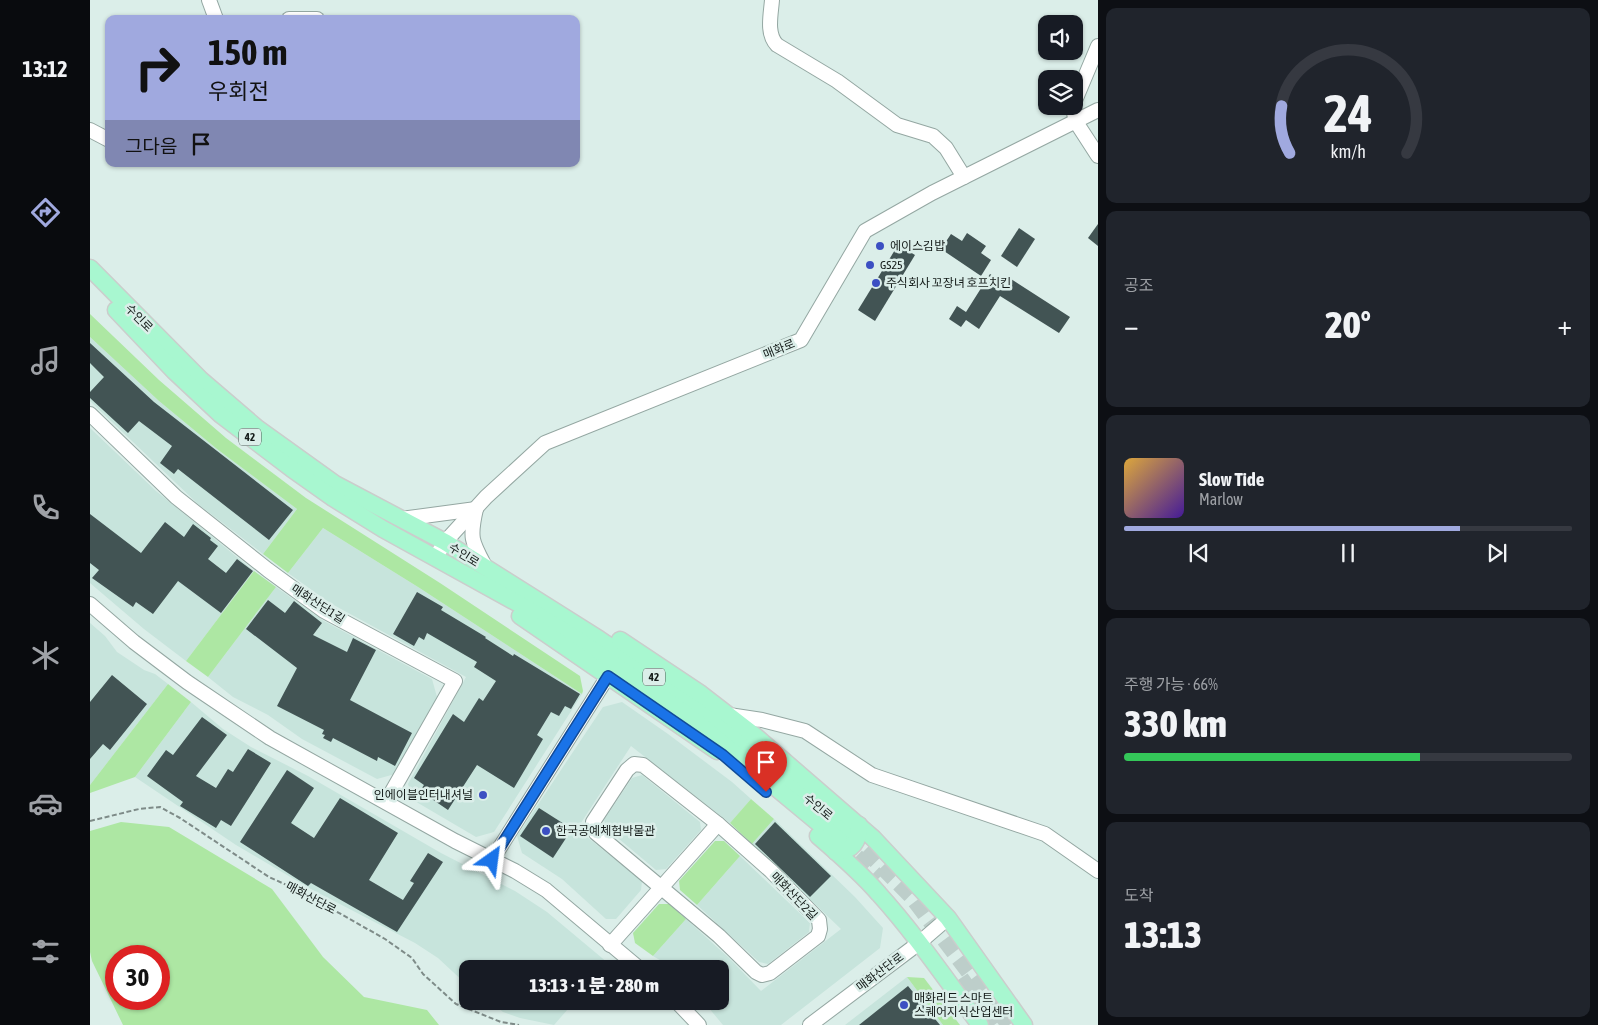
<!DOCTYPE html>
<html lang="ko">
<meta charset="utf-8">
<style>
body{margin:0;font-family:"Asap Condensed","Noto Sans KR",sans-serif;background:#20242c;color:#f1f3f6;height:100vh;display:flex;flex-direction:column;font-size:19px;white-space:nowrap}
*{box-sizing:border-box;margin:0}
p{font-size:16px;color:#9ea1a6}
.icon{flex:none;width:28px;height:28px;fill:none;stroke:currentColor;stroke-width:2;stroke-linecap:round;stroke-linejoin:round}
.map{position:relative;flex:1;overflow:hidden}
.sheet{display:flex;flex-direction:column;gap:8px;padding:8px;background:#0d0f14;width:500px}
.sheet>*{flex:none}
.hud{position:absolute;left:15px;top:15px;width:475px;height:152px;border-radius:10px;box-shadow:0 1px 4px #0004;background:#a0a9df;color:#111;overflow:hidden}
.fabs{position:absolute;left:948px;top:15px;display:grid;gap:10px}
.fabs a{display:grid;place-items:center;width:45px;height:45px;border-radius:10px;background:#171b24;box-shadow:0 1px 4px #0004;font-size:25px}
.speed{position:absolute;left:15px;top:945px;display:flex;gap:10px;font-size:25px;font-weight:700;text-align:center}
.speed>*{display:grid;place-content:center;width:65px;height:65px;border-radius:50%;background:#171b24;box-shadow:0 1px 4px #0004;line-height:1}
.speed .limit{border:8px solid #d22;background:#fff;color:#111}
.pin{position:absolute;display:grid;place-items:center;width:42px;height:42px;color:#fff;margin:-51px -21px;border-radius:50% 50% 50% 0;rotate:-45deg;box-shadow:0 0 5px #0007}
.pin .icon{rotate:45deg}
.me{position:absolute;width:55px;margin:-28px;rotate:31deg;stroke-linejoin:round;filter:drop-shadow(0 0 4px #0008)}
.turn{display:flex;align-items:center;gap:18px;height:105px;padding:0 20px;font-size:22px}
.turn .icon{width:65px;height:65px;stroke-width:2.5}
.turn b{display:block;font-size:35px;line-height:42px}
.then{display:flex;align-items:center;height:48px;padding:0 20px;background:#0003;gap:10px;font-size:19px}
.big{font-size:38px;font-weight:800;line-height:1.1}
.sheet .widget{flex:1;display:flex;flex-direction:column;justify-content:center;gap:8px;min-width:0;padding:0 18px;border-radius:10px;background:#20242c}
.sheet .dial{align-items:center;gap:0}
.dial svg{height:130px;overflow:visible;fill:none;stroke:#363941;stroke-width:7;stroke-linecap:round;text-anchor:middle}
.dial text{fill:#f1f3f6;stroke:none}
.song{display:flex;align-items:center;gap:15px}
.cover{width:60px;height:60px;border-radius:8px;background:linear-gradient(135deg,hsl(40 70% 55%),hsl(260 70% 35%))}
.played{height:5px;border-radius:2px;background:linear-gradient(90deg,#a0a9df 75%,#363941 75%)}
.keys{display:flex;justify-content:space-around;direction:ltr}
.heat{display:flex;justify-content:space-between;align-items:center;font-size:28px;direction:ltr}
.charge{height:8px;border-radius:4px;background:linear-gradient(90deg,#34c759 66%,#363941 0)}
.trip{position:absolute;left:369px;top:960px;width:270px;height:50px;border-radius:10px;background:#171b24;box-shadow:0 1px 4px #0004;font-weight:800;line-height:50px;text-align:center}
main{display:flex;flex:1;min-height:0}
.menu{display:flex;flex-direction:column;width:90px;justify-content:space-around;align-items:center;background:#090b0e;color:#9ea1a6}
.menu .icon{width:35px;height:35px}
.menu .selected{color:#a0a9df}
.menu b{font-size:22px;color:#f1f3f6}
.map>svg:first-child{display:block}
.built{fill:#c7e4dc}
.green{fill:#ade7a3;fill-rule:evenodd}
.building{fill:#425454}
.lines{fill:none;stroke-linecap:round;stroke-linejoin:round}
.major-tunnel{stroke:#bdceca;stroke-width:16;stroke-dasharray:16 8;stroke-linecap:butt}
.minor-casing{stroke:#94a7a2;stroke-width:16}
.major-casing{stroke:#cbcdcc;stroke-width:19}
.path{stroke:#7e8b88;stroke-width:2;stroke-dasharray:5 2.5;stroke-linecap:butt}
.minor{stroke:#fff;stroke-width:14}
.major{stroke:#a8f7d0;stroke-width:16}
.route-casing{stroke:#114b97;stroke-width:12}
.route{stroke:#1a73e8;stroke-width:9}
.poi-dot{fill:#3c4fc2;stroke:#dbeee9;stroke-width:2}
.labels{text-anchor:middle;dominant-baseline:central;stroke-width:5;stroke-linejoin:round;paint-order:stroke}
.shield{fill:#dbeee9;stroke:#4f5a57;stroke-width:1}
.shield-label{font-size:11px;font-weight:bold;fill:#131a18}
.poi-label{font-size:12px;fill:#131a18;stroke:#dbeee9;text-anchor:start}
.street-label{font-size:12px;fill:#131a18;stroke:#dbeee9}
</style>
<main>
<nav class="menu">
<b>13:12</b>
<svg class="icon selected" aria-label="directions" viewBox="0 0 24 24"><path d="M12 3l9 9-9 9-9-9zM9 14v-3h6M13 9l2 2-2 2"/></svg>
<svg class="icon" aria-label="music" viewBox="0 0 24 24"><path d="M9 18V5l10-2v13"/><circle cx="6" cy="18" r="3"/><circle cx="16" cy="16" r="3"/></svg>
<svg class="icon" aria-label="phone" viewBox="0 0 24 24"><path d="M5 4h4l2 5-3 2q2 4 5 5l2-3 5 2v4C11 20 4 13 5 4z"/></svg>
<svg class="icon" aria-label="climate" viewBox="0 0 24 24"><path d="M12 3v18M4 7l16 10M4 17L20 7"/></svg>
<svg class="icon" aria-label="car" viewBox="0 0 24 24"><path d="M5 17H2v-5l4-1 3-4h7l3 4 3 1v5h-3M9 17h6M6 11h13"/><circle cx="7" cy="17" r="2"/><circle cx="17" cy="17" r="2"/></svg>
<svg class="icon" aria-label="filters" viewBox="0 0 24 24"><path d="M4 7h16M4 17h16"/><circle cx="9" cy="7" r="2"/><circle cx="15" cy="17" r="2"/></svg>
</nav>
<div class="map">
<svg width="1008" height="1025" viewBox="0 0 1008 1025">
<rect width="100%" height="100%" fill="#dbeee9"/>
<!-- built -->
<g class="built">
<path d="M0,337l69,64 58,48 80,60 -34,45 -65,-50 -108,-103z"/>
<path d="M0,428l66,63 98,80 -68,90 -42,-32 -54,-46z"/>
<path d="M233,528l95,59 164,107 -88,138 -18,5 -63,-37 -5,-16 58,-107 -136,-74 -42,-30z"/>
<path d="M186,587l48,34 108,58 5,18 -42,77 -18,5 -75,-40 -34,-24 -35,-18 -25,-20z"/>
<path d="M0,623l15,13 12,16 27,18 11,4 13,10 -78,101z"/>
<path d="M101,702l32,27 28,18 57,29 133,77 74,38 32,21 61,51 -5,6h-135l-1,16 -29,-27 -23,-15 -106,-55 -73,-43 -101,-68z"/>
<path d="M532,702l46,32 64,48 19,17 -21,24 -99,-77 -54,83 65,52 -1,9 -25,29h-10l-44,-40 -40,-26 -5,-17 86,-129z"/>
<path d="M552,775l58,47 1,8 -35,39 -10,1 -50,-42 -2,-8 28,-42z"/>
<path d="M684,819l81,78 28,31 -3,20 -99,77h-58l-20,-24h17v-32h-45l-22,-13 33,-37 43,39 32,33 80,-62 -89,-85z"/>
<path d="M650,856l70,67 -1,9 -41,32 -9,-2 -62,-57z"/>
<path d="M817,977l36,48h-98z"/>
<path d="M399,1001h86l-21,24 -34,-7 -17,-6z"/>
</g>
<!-- green -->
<g class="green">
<path d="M0,314l69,66 67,58 80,60 134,85 140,93 3,15 -1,3 -164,-107 -95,-59 -35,45 -25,-19 34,-45 -80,-60 -58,-48 -69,-64z"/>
<path d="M164,571l22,16 -68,90 -22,-16z"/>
<path d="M78,684l23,18 -56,75 -45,16v-8z"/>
<path d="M661,799l23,20 -22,25 -22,-21z"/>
<path d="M31,822l48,5 103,62 51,68 41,40 63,13 12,15h-316l-31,-64 -2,-9v-121zM69,956v43h-43v-43z"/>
<path d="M625,841h9l16,15 -43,49 -17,-15 -1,-9z"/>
<path d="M569,904h10l17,15 -33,37 -18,-13 -2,-10z"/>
<path d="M817,977l17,1 36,47h-17z"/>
</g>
<!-- building -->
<g class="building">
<path d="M1008,224v22l-10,-8z"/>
<path d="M929,228l16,11 -18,28 -16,-11z"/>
<path d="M877,233l19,13 -5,7 10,7 -10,16 -40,-27 10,-15 11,7z"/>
<path d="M808,245l17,10 -40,66 -17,-11z"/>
<path d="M900,274l17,11 4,-6 59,38 -11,16 -59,-37 -21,33 -13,-9 -5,7 -12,-8 8,-13 9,6z"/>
<path d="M0,343l64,59 139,108 -24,30 -91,-71 -4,5 -14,-11 12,-17 -33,-25 -11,12 -38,-35v-6l14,-15 -14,-14z"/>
<path d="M0,514l51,39 24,-31 19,15 9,-13 18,14 -1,2 8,6 -10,13 18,14 11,-14 16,12 -32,42 -43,-32 -25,33 -17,-12 -3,5 -41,-29 7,-8 -9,-7z"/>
<path d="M327,592l26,15 -2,3 45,27 -1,1 28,18 1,-2 66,40 -9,15 -6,-3 -6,10 -8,-4 -14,23 6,4 -29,49 -37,-23 -29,45 -28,-19 4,-6 -10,-7 39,-64 11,8 15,-24 4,3 13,-20 -22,-14 3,-5 -50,-29 -3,7 -5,-3 -5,9 -21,-12z"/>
<path d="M178,600l17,13 9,-12 28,22 -9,12 34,17 6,-14 23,12 -26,50 62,33 -17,33 -17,-9 -1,4 -44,-23 -2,4 -8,-4 2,-3 -3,-1 2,-4 -47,-24 20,-38 -51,-39z"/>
<path d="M22,675l35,29 -37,46 -7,-6 -13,15v-57z"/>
<path d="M112,717l25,18 -31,41 20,12 12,-19 5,3 15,-23 23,14 -40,63 -10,-6 -5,8 -36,-22 3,-4 -36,-26 19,-26 7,5z"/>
<path d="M197,770l27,18 -23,35 23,15 26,-40 58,35 -29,47 34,20 11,-17 -4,-2 18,-28 15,9 -46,70 -86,-49 -3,3 -68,-44z"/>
<path d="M449,808l33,21 -19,29 -33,-22z"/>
<path d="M685,822l56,54 -21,21 -55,-53z"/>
<path d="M818,986l32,39h-81z"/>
</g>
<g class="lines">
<!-- major-tunnel -->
<g class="major-tunnel">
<path d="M758,833l63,63 98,129"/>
<path d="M749,840l40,38"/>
<path d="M871,978l33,47"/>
</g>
<!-- minor casing -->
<g class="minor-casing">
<g id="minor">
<path d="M119,0l7,19"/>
<path d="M682,0c-1,14 -6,34 5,45l60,36 60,44 36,11 13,12 18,29"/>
<path d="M199,19h28"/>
<path d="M984,103l24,-57"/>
<path d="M984,113l2,9 22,34"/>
<path d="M0,130l19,10"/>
<path d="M0,414l86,83 92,73 56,41 131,70 -69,121"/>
<path d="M386,509c-7,30 -4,33 10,59"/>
<path d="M311,519l75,-10"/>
<path d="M345,558l10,-16 41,-45 59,-54 256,-103 64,-109 67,-38 166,-83"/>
<path d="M0,604l44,38 53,40 83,56 185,103 60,30 31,19 94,79"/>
<path d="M639,715l33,5 43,11 67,44 173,59 53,37"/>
<path d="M544,764l9,1 75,59 53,47 48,49 1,9 -2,7 -48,37 -8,2 -6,-3 -37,-36 -123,-103 -3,-6v-5l34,-52z"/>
<path d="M402,860l116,-184"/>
<path d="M520,945l108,-121"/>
<path d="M586,1001l23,24"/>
<path d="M720,1025l109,-82 29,-25"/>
</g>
</g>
<!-- major casing -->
<g class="major-casing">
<g id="major">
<path d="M0,268l110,111 57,49 78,56 110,58 154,97 96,65 153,129"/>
<path d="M26,310l58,61 47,44 71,54 41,29 50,31 145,80 46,28 118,81 147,122"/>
<path d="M430,616l197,135"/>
<path d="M530,640l81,54 53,41 119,103 75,80 76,107"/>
<path d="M728,836c21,18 43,37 61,58 37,41 68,87 101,131"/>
<path d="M746,852c17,-1 23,-11 23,-27"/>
</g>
</g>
<!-- path -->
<path class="path" d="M0,821l49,-12 21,-2 20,11 89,59 33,15 83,47 27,19 11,16 33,30 45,18 18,3"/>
<!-- minor -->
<use href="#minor" class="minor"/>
<!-- major -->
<use href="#major" class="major"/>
</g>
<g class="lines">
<!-- route casing -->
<g class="route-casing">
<path id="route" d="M402,860l116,-184 115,79 43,37"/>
</g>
<!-- route -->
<use href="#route" class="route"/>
</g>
<!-- markers -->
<g class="poi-dot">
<circle cx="790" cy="246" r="5"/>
<circle cx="780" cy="265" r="5"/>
<circle cx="786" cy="283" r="5"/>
<circle cx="393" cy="795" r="5"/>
<circle cx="456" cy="831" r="5"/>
<circle cx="814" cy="1005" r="5"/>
</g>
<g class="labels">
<!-- shield labels -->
<g class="shield">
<rect x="149" y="428.5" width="22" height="17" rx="4"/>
<rect x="553" y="668.5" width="22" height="17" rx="4"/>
</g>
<g class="shield-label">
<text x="160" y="437">42</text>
<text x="564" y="677">42</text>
</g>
<!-- poi labels -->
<g class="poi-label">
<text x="800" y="246">에이스김밥</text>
<text x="790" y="265">GS25</text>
<text x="796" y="283">주식회사 꼬장녀 호프치킨</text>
<text x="383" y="795" text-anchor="end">인에이블인터내셔널</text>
<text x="466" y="831">한국공예체험박물관</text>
<text x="824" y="998">매화리드 스마트<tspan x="824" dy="14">스퀘어지식산업센터</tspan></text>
</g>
<!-- street labels -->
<g class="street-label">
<text transform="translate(49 318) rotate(45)">수인로</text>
<text transform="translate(689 349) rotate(-22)">매화로</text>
<text transform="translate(374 555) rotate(32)">수인로</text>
<text transform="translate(228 604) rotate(33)">매화산단1길</text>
<text transform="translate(728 807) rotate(40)">수인로</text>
<text transform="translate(704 896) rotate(46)">매화산단2길</text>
<text transform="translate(221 898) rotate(28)">매화산단로</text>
<text transform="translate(790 972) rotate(-37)">매화산단로</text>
</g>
</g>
</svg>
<div class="fabs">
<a><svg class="icon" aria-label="sound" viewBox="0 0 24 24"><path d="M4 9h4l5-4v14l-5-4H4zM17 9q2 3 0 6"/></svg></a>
<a><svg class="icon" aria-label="layers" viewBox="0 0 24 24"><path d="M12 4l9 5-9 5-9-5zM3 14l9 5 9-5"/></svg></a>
</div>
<div class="speed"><div class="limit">30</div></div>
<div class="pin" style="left:676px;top:792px;background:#d93025"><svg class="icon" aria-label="arrive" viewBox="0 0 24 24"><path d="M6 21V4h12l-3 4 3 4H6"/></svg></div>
<svg class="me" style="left:402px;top:860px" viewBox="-20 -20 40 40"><path d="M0-17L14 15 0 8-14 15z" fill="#1a73e8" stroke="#fff" stroke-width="4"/></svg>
<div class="trip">13:13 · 1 분 · 280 m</div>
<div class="hud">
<div class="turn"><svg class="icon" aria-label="right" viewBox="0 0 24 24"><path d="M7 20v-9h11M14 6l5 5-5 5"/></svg><div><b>150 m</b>우회전</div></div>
<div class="then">그다음<svg class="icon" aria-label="arrive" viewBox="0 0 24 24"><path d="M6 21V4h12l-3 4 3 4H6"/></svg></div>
</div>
</div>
<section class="sheet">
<div class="widget dial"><svg viewBox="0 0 100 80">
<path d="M14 69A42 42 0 1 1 86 69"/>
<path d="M14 69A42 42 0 0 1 9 40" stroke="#a0a9df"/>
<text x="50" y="56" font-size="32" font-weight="700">24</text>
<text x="50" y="72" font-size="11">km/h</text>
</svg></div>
<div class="widget"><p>공조</p>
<div class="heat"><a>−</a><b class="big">20°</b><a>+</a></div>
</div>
<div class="widget">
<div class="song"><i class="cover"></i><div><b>Slow Tide</b><p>Marlow</p></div></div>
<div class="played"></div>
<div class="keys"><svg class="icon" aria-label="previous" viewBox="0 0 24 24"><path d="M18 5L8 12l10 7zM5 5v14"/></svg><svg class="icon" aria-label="pause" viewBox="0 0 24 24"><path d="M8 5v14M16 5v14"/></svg><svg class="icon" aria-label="next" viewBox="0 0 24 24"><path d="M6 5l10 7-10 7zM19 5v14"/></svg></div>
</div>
<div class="widget"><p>주행 가능 · 66%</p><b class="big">330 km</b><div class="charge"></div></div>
<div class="widget"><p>도착</p><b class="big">13:13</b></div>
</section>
</main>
